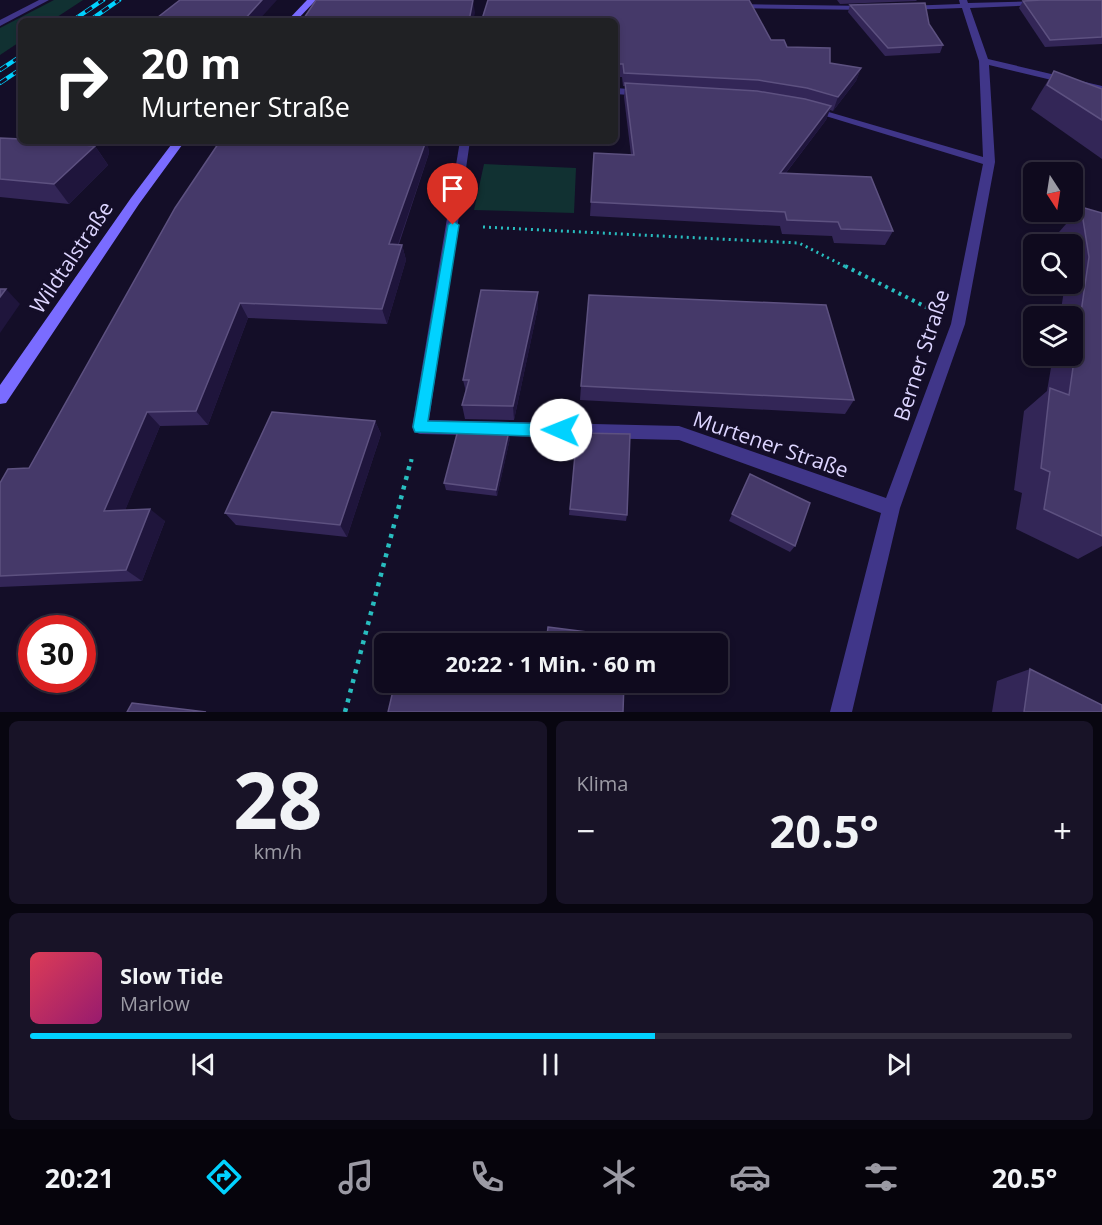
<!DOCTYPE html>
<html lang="de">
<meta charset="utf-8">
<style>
body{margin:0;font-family:"Open Sans",sans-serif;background:#181327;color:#f1f3f6;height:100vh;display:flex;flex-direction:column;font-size:22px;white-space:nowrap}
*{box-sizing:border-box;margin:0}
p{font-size:20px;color:#9b9aa4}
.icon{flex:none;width:33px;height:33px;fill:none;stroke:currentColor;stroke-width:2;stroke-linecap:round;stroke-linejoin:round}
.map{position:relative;height:712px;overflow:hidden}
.sheet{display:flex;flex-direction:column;gap:9px;padding:9px;background:#080610;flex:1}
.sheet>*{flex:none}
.top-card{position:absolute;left:18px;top:18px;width:600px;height:126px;border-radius:9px;box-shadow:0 3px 9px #0003,0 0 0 2px #2f2b3c;background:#202124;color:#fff;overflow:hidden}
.needle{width:39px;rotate:168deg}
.fabs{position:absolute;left:1023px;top:162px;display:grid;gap:12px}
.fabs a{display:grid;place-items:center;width:60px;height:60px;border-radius:9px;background:#0f0a1e;box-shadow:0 3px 9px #0003,0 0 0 2px #2f2b3c;font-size:30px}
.speed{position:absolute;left:18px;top:615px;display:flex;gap:12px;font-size:30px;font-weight:700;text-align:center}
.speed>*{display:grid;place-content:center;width:78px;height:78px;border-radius:50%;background:#0f0a1e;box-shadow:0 3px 9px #0003,0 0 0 2px #2f2b3c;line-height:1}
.speed .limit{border:9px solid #d22;background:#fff;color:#111}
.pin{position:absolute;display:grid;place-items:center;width:51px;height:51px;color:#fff;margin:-62px -26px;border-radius:50% 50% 50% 0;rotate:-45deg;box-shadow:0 0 6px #0007}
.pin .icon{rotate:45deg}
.me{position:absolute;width:66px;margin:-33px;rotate:271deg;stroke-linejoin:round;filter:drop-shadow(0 0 4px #0008)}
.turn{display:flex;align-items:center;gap:21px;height:126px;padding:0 24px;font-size:27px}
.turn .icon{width:78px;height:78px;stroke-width:2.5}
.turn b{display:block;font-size:42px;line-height:51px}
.big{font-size:45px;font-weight:700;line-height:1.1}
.sheet .widget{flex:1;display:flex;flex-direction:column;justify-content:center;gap:9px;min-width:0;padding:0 21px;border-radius:9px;background:#181327}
.sheet .dial{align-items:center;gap:0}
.dial b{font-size:78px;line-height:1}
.song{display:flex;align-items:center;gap:18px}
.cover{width:72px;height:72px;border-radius:9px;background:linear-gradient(135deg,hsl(350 70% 55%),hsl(320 70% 35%))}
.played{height:6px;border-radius:3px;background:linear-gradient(90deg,#01d2ff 60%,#2f2b3c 60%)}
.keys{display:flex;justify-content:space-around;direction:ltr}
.heat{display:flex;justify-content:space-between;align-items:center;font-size:33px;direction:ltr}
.sheet .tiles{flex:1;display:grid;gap:9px;grid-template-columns:1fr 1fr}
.widget:last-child{grid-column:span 2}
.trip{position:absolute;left:374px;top:633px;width:354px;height:60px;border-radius:9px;background:#0f0a1e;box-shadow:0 3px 9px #0003,0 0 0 2px #2f2b3c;font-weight:700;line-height:60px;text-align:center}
.dock{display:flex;height:96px;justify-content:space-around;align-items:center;background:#06040c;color:#9b9aa4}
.dock .icon{width:42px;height:42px}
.dock .selected{color:#01d2ff}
.dock b{font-size:27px;color:#f1f3f6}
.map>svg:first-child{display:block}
.green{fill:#113132}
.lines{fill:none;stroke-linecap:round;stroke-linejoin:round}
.path-far2{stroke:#28bdbf;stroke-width:3;stroke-dasharray:2 4;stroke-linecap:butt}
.path-far1{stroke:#28bdbf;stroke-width:4;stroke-dasharray:3 4.5;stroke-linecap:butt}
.path{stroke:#28bdbf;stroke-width:4.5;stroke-dasharray:4 6;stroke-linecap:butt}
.street{fill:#403689;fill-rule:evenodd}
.secondary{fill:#7a6cff;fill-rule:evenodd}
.rail-casing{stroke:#01d2ff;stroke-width:4.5}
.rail{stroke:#140e28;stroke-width:3;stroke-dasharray:8;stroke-linecap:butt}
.wall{fill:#332657}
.shaded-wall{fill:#1f153c}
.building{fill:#453969;stroke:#5d5180;stroke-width:1.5}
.route{fill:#01d2ff;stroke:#0188a6;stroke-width:1.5}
.labels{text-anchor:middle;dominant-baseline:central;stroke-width:6;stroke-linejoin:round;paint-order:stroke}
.street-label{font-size:21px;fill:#ddd5ff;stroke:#140e28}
</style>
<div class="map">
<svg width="1102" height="712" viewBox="0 0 1102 712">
<rect width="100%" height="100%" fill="#140e28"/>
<!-- green -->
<g class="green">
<path d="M54,0h29l-32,21h-30v20l-21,14v-27z"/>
<path d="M484,164l92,4 -2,45 -100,-3z"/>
</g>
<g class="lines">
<!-- path-far2 -->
<path class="path-far2" d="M483,227l316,16 49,25"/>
<!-- path-far1 -->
<g class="path-far1">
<path d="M845,266l83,42"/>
<path d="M411,462l1,-5"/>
</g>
<!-- path -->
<path class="path" d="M345,712l66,-252"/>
<!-- street -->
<g class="street">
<path d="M39,0h10l-49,26v-6z"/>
<path d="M959,0h8l1,3 75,-2v4h-3l-70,3 18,51 114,27v6l-113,-27 6,97 -30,162 -65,184 -48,204h-22l51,-199 -202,-73 -259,-6 -6,-2 -2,-5 48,-286h10l-41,279 250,6 207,72 65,-174 32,-160 -177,-54 9,-2 168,49 -4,-96 -17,-53 -57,2 -4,-2 4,-2 55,-2z"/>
<path d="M731,4l138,2 4,2 -4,2 -135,-2 -4,-2z"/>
<path d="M615,88l29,2 5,3 -5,3 -29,-2z"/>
</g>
<!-- secondary -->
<g class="secondary">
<path d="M307,0h9l-20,21h-9z"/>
<path d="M174,141h11l-46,63 -133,199 -6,1v-19l131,-187z"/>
</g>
<!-- rail casing -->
<g class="rail-casing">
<g id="rail">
<path d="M72,21l31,-21"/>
<path d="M89,21l30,-21"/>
<path d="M0,70l21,-14"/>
<path d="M0,83l21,-14"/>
</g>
</g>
<!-- rail -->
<use href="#rail" class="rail"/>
</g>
<!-- wall -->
<g class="wall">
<path d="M488,0l283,40 16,7 43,16 31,5 -5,13 -23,30 -3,-1 -4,10 -40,53 107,58 -8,14 -51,-2 -2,-7 -50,-2 -2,-8 -190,-10 4,-63 37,2 -7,-58 1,-11h-2l-1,-9h-7v-56h-133z"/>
<path d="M837,0h80l-1,1 -76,3z"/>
<path d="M1102,0v44l-57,3 -26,-39 4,-7z"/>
<path d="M850,5l79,19 14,21 -3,8 -55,3 -37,-44z"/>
<path d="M1054,71l48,18v70l-71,-50 8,-14z"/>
<path d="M0,138l95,8 13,19 -39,39 -69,-7z"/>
<path d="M428,147l1,6 -30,91 3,1 4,15 -19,64 -139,-6 -40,107 -48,1 -35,84 40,11 -23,60 -142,6v-104l29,-15z"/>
<path d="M1081,207l21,6v333l-24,13 -62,-30 6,-36 -8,-3 10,-79 23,-20 6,-35h19v-40h-12l5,-32h7v-40h-11l-2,-12z"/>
<path d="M538,292v15l-24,113 -49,-1 -3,-14 4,-13 -3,-12z"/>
<path d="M581,386l273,14 -9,14 -265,-14z"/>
<path d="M375,421l6,13 -34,103 -111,-12 -11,-12z"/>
<path d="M577,433l50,82 -1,6 -57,-6z"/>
<path d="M510,438l-13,58 -51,-6 -2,-7z"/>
<path d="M750,474l45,72 -5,6 -61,-31z"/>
<path d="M1030,669l72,43h-110l5,-31z"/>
</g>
<!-- shaded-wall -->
<g class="shaded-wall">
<path d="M262,0h15l-19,21h-15z"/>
<path d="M473,0l2,13 -2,8h-4z"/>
<path d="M861,68l-5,13 -23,30 5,-14z"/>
<path d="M831,106l-5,14 -51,67 5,-14z"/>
<path d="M424,141h6l-2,6 1,6 -36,106 -4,-15z"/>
<path d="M95,146l13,19 -39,39 -15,-20z"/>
<path d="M402,245l4,15 -19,64 -5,-15z"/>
<path d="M6,289l14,15 -20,29v-36z"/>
<path d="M538,292v15l-24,113 -1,-14z"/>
<path d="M240,303l8,15 -40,107 -12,-14z"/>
<path d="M147,412l13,14 -40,97 -16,-12z"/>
<path d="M375,421l6,13 -34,103 -7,-12z"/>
<path d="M509,431l1,7 -13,58 -1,-6z"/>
<path d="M150,509l15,12 -23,60 -16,-11z"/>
</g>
<!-- building -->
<g class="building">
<path d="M180,0h82l-19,21h-90z"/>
<path d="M316,0h157l-4,21h-167z"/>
<path d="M488,0h261l22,40h13l3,7 43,1v15l31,5 -23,29 -31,-9 -49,-8 -134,-7 -1,-9h-8v-43h-42v-2h-91z"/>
<path d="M1042,0h60v37l-52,3 -27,-39z"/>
<path d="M925,3l4,21 14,21 -55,3 -38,-43z"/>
<path d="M1054,71l48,18v31l-55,-35z"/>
<path d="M625,83l132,8 48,8 26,7 -51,67 91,4 22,54 -52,-2 -3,-7 -51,-2 -2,-8 -194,-10 3,-49 40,2z"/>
<path d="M0,138l21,1v2h19l55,5 -41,38 -54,-5z"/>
<path d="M220,141h206l-37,103 13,1 -20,64 -142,-6 -44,108 -49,1 -43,99 46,-2 -24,61 -126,6v-93l8,-14 21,-1 146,-260z"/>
<path d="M1081,207l21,6v323l-58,-27 6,-37 -9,-4 9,-80 19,7 20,-138z"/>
<path d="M0,289h6l-6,8z"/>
<path d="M481,290l57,2 -25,114 -51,-1 7,-25h-6z"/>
<path d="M589,295l237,10 28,95 -273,-14z"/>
<path d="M272,412l103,9 -35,104 -115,-12z"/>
<path d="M458,430l51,1 -13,59 -52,-7z"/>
<path d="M577,433l53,1 -3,81 -57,-6z"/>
<path d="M750,474l60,29 -15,43 -63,-32z"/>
<path d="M548,627l78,10v7h-80z"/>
<path d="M1030,669l72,36v7h-78z"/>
<path d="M395,682h229l-1,30h-235z"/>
<path d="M132,703l74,9h-79z"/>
</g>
<!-- route -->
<path class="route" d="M453,221l6,4 -31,196 133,3 5,2 3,4 -3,5 -5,2 -146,-5 -2,-5 35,-202z"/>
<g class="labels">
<!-- street labels -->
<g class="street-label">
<text transform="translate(71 257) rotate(-56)">Wildtalstraße</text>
<text transform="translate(921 355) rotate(-72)">Berner Straße</text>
<text transform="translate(771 444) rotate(19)">Murtener Straße</text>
</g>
</g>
</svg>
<div class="fabs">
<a><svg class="needle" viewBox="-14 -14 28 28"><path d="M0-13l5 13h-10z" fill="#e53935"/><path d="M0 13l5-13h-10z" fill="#9b9aa4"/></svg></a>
<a><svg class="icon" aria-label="search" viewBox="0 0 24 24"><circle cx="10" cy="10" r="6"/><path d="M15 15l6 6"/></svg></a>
<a><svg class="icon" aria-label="layers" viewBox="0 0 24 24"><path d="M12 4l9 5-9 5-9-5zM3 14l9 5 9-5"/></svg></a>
</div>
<div class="speed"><div class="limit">30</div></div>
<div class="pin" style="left:453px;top:225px;background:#d93025"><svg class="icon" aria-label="arrive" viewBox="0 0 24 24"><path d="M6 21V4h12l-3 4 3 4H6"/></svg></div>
<svg class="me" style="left:561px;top:430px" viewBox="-20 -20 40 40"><circle r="19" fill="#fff"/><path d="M0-13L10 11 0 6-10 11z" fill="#01d2ff"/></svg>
<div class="trip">20:22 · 1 Min. · 60 m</div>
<div class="top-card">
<div class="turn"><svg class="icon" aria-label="right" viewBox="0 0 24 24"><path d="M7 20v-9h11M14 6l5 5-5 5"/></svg><div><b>20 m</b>Murtener Straße</div></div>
</div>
</div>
<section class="sheet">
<div class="tiles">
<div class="widget dial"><b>28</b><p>km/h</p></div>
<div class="widget"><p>Klima</p>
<div class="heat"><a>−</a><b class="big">20.5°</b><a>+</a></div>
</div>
<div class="widget">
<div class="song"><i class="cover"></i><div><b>Slow Tide</b><p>Marlow</p></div></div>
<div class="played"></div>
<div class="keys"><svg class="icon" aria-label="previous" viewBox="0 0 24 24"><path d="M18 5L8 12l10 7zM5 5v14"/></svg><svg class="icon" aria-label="pause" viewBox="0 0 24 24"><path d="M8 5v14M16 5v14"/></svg><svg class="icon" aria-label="next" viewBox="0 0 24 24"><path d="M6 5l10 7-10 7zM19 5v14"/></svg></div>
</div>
</div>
</section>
<nav class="dock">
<b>20:21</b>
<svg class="icon selected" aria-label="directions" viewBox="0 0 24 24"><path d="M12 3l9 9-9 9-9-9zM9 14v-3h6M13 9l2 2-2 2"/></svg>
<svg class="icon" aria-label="music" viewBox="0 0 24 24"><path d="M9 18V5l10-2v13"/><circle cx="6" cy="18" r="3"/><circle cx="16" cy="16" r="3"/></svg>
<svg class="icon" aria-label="phone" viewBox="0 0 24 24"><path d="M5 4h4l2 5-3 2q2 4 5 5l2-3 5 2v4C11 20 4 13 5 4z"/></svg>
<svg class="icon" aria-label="climate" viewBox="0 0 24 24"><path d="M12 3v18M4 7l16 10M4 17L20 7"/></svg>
<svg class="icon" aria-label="car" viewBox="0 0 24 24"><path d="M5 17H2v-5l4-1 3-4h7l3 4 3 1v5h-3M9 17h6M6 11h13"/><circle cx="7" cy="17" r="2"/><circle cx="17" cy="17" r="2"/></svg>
<svg class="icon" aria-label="filters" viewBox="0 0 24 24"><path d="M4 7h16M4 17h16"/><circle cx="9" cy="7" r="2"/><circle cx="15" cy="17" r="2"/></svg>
<b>20.5°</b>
</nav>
